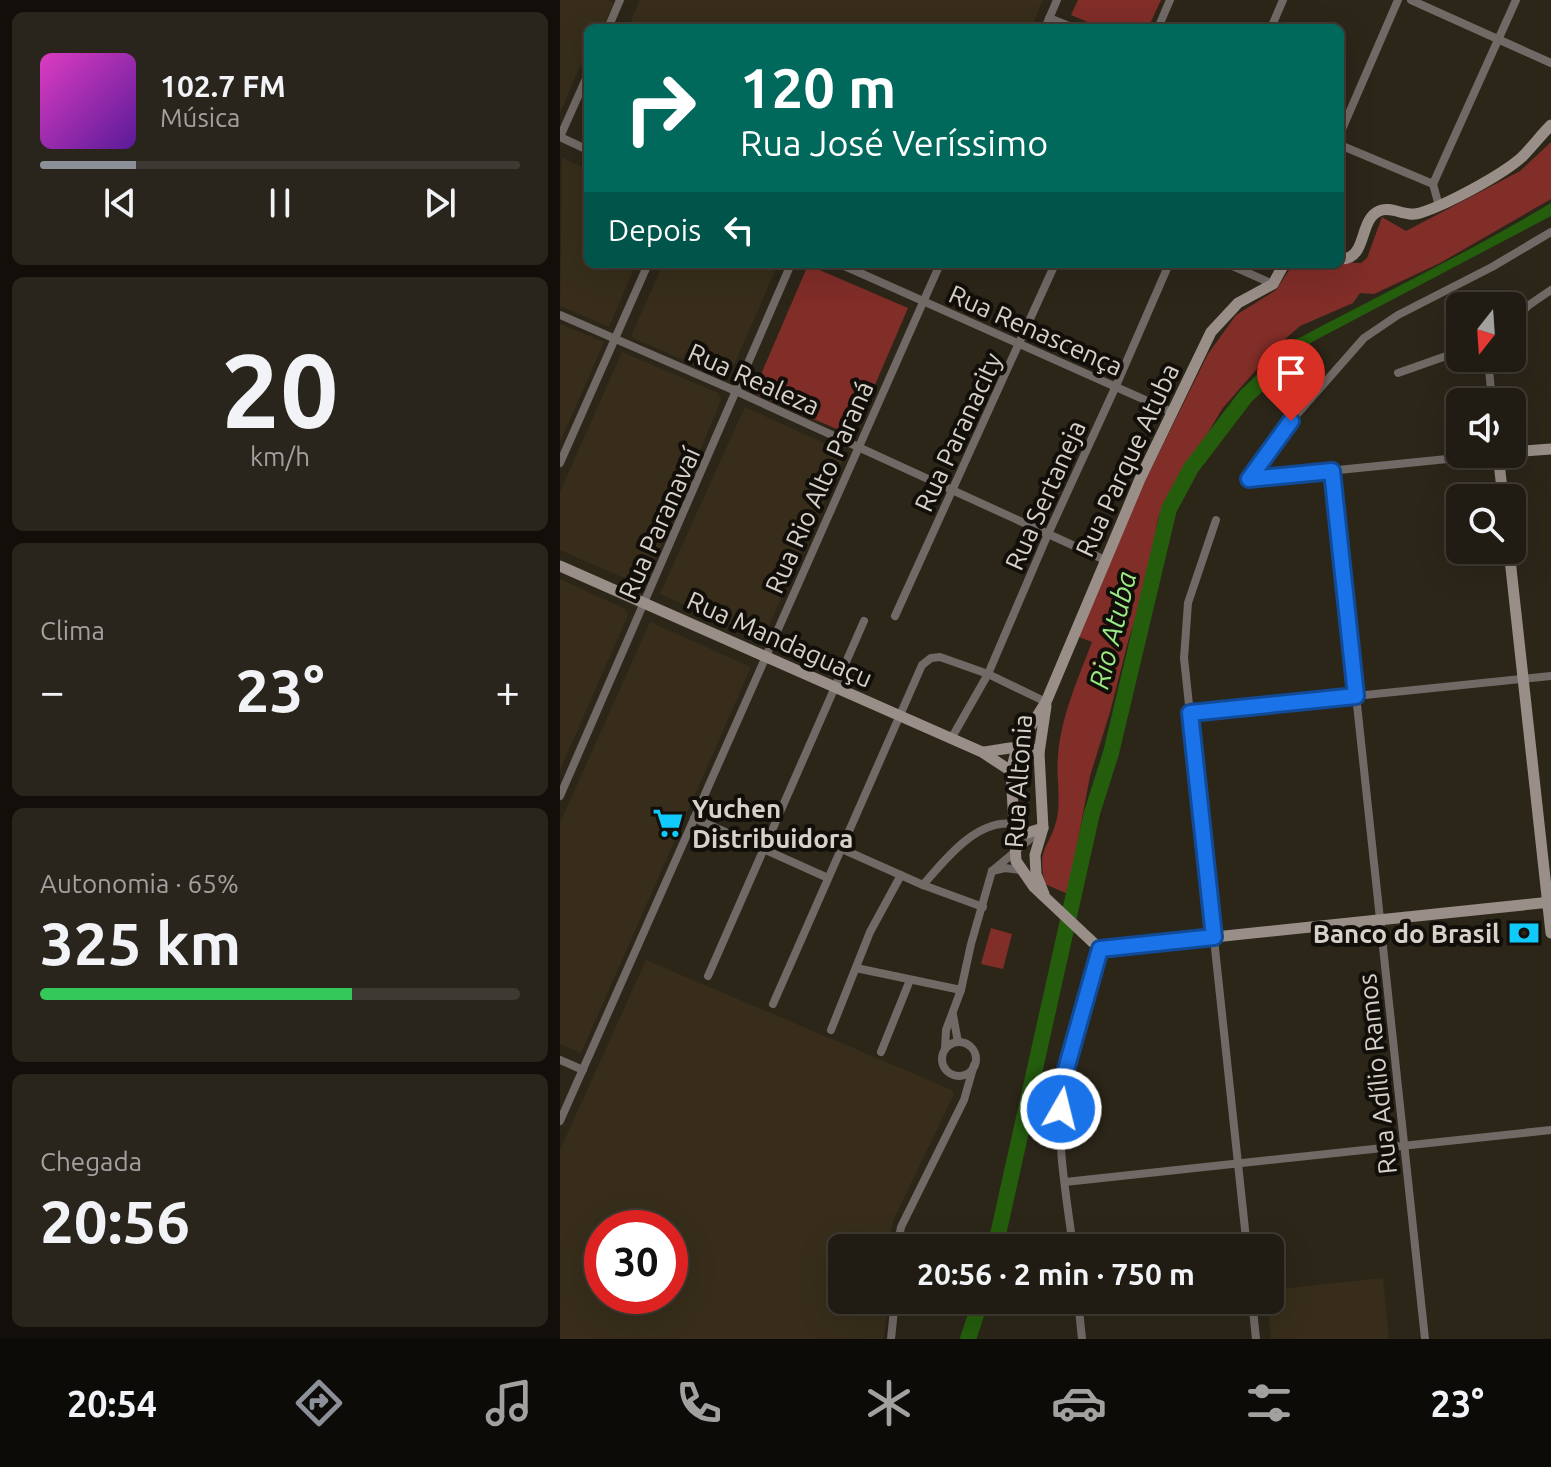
<!DOCTYPE html>
<html lang="pt">
<meta charset="utf-8">
<style>
body{margin:0;font-family:Ubuntu,sans-serif;background:#29251c;color:#f1f3f6;height:100vh;display:flex;flex-direction:column;font-size:30px;white-space:nowrap}
*{box-sizing:border-box;margin:0}
p{font-size:26px;color:#a2a1a0}
.icon{flex:none;width:44px;height:44px;fill:none;stroke:currentColor;stroke-width:2;stroke-linecap:round;stroke-linejoin:round}
.map{position:relative;flex:1;overflow:hidden}
.panel{display:flex;flex-direction:column;gap:12px;padding:12px;background:#120f0a;width:560px}
.panel>*{flex:none}
.top-card{position:absolute;left:24px;top:24px;width:760px;height:244px;border-radius:12px;box-shadow:0 8px 32px #0002,0 0 0 2px #3e3a33;background:#00695c;color:#fff;overflow:hidden}
.needle{width:52px;rotate:197deg}
.tools{position:absolute;left:886px;top:292px;display:grid;gap:16px}
.tools a{display:grid;place-items:center;width:80px;height:80px;border-radius:12px;background:#211c13;box-shadow:0 8px 32px #0002,0 0 0 2px #3e3a33;font-size:40px}
.speed{position:absolute;left:24px;top:1210px;display:flex;gap:16px;font-size:40px;font-weight:700;text-align:center}
.speed>*{display:grid;place-content:center;width:104px;height:104px;border-radius:50%;background:#211c13;box-shadow:0 8px 32px #0002,0 0 0 2px #3e3a33;line-height:1}
.speed .limit{border:12px solid #d22;background:#fff;color:#111}
.pin{position:absolute;display:grid;place-items:center;width:68px;height:68px;color:#fff;margin:-82px -34px;border-radius:50% 50% 50% 0;rotate:-45deg;box-shadow:0 0 8px #0007}
.pin .icon{rotate:45deg}
.me{position:absolute;width:88px;margin:-44px;rotate:8deg;stroke-linejoin:round;filter:drop-shadow(0 0 6px #0008)}
.turn{display:flex;align-items:center;gap:28px;height:168px;padding:0 24px;font-size:36px}
.turn .icon{width:104px;height:104px;stroke-width:2.5}
.turn b{display:block;font-size:56px;line-height:68px}
.then{display:flex;align-items:center;height:76px;padding:0 24px;background:#0003;gap:16px;font-size:30px}
.big{font-size:60px;font-weight:600;line-height:1.1}
.panel .tile{flex:1;display:flex;flex-direction:column;justify-content:center;gap:12px;min-width:0;padding:0 28px;border-radius:12px;background:#29251c}
.panel .dial{align-items:center;gap:0}
.dial b{font-size:104px;line-height:1}
.song{display:flex;align-items:center;gap:24px}
.cover{width:96px;height:96px;border-radius:12px;background:linear-gradient(135deg,hsl(310 70% 55%),hsl(270 70% 35%))}
.played{height:8px;border-radius:4px;background:linear-gradient(90deg,#8c9099 20%,#3e3a33 20%)}
.keys{display:flex;justify-content:space-around;direction:ltr}
.heat{display:flex;justify-content:space-between;align-items:center;font-size:44px;direction:ltr}
.charge{height:12px;border-radius:6px;background:linear-gradient(90deg,#34c759 65%,#3e3a33 0)}
.trip{position:absolute;left:268px;top:1234px;width:456px;height:80px;border-radius:12px;background:#211c13;box-shadow:0 8px 32px #0002,0 0 0 2px #3e3a33;font-weight:600;line-height:80px;text-align:center}
.menu{display:flex;height:128px;justify-content:space-around;align-items:center;background:#0d0b08;color:#a2a1a0}
.menu .icon{width:56px;height:56px}
.menu .selected{color:#8c9099}
.menu b{font-size:36px;color:#f1f3f6}
main{display:flex;flex:1;min-height:0}
.map>svg:first-child{display:block}
.built{fill:#372d1a;fill-rule:evenodd}
.green{fill:#812d28}
.water{fill:#245e0d}
.lines{fill:none;stroke-linecap:round;stroke-linejoin:round}
.river{stroke:#245e0d;stroke-width:16}
.street{stroke:#706965;stroke-width:8}
.secondary{stroke:#9a8f88;stroke-width:11}
.route-casing{stroke:#114b97;stroke-width:20}
.route{stroke:#1a73e8;stroke-width:14}
.labels{text-anchor:middle;dominant-baseline:central;stroke-width:8;stroke-linejoin:round;paint-order:stroke}
.street-label{font-size:26px;fill:#d6d2ca;stroke:#120f0a}
.poi-label{font-size:26px;font-weight:bold;fill:#d6d2ca;stroke:#120f0a;text-anchor:start}
.water-label{font-size:28px;font-style:italic;fill:#9ae983;stroke:#120f0a}
</style>
<main>
<section class="panel">
<div class="tile">
<div class="song"><i class="cover"></i><div><b>102.7 FM</b><p>Música</p></div></div>
<div class="played"></div>
<div class="keys"><svg class="icon" aria-label="previous" viewBox="0 0 24 24"><path d="M18 5L8 12l10 7zM5 5v14"/></svg><svg class="icon" aria-label="pause" viewBox="0 0 24 24"><path d="M8 5v14M16 5v14"/></svg><svg class="icon" aria-label="next" viewBox="0 0 24 24"><path d="M6 5l10 7-10 7zM19 5v14"/></svg></div>
</div>
<div class="tile dial"><b>20</b><p>km/h</p></div>
<div class="tile"><p>Clima</p>
<div class="heat"><a>−</a><b class="big">23°</b><a>+</a></div>
</div>
<div class="tile"><p>Autonomia · 65%</p><b class="big">325 km</b><div class="charge"></div></div>
<div class="tile"><p>Chegada</p><b class="big">20:56</b></div>
</section>
<div class="map">
<svg width="991" height="1339" viewBox="0 0 991 1339">
<rect width="100%" height="100%" fill="#2c2619"/>
<!-- built -->
<g class="built">
<path d="M0,0h47l7,3 -11,25h-15v35l-2,5 -6,-2 -20,47z"/>
<path d="M80,0h403l-12,28h-403z"/>
<path d="M2,158l26,11v95h48l-27,63 -49,-21z"/>
<path d="M103,264h115l-50,115 -95,-41 -1,-4z"/>
<path d="M0,324l44,18 -44,100z"/>
<path d="M62,352l96,41 3,7 -76,183 -5,2 -80,-35v-58z"/>
<path d="M185,407l101,46 -83,186 -103,-45z"/>
<path d="M0,579l65,30 3,6 -68,155z"/>
<path d="M90,622l101,45 -170,386 -21,-9v-221z"/>
<path d="M86,960l306,130 2,4 -61,127 -6,27h-45v52h48l-7,39h-323v-189zM42,1228h68v68h-68z"/>
<path d="M823,1278l6,61h-118l-4,-39h3v-10z"/>
</g>
<!-- green -->
<g class="green">
<path d="M518,0h83l-13,28h-46l-31,-13z"/>
<path d="M991,142v57l-111,64 -66,31 -14,-1 -7,10 -53,23 -25,22 -53,61 -64,109 -9,59 -20,61 -19,74 -20,64 -22,118 -23,-10c-9,-38 5,-35 12,-66 4,-20 -1,-42 1,-62 3,-40 20,-77 34,-114l-13,-5 62,-148 67,-135 28,-39 40,-25 17,-26h47v-2l21,1 6,-5 15,-41 24,14 114,-60z"/>
<path d="M248,265l100,43 -55,128 -100,-43z"/>
<path d="M431,928l21,6 -9,35 -22,-5z"/>
</g>
<!-- water -->
<path class="water" d="M991,203v13l-239,126 -25,21 -12,-12c92,-50 186,-94 276,-148z"/>
<g class="lines">
<!-- river -->
<g class="river">
<path d="M435,1248l97,-435 19,-60 58,-244 22,-41 55,-72 54,-50"/>
<path d="M408,1339l13,-39"/>
</g>
<!-- street -->
<g class="street">
<path d="M851,0l140,63"/>
<path d="M489,18l25,10"/>
<path d="M48,28l12,-28"/>
<path d="M485,28l12,-28"/>
<path d="M598,28l12,-28"/>
<path d="M711,28l12,-28"/>
<path d="M28,74l-28,63 28,13"/>
<path d="M780,134l58,-134"/>
<path d="M780,145l93,39"/>
<path d="M873,184l83,-184"/>
<path d="M873,184l6,22"/>
<path d="M280,264l332,148"/>
<path d="M668,264l45,20"/>
<path d="M0,315l178,77 367,168"/>
<path d="M952,322l17,-17 22,-15"/>
<path d="M928,358l4,44"/>
<path d="M838,373l51,-18 11,-8"/>
<path d="M0,463l88,-199"/>
<path d="M772,471l93,868"/>
<path d="M689,479l42,-58 73,-83 34,-23 94,-48 59,-35"/>
<path d="M689,479l248,-25"/>
<path d="M656,520l-28,83 -4,55 63,590"/>
<path d="M335,616l160,-352"/>
<path d="M630,713l361,-37"/>
<path d="M391,739l37,-65 60,-140 67,-146 54,-124"/>
<path d="M0,796l231,-532"/>
<path d="M134,818l134,60"/>
<path d="M282,849l81,36 60,22"/>
<path d="M432,871l13,-3 15,2"/>
<path d="M363,885c21,-24 53,-66 90,-61"/>
<path d="M296,968l105,22"/>
<path d="M148,976l156,-355"/>
<path d="M213,1004l149,-339 9,-7 9,-1 48,17 58,28"/>
<path d="M393,1015l5,27"/>
<path d="M271,1030l39,-98 31,-57"/>
<circle cx="399" cy="1059" r="17"/>
<path d="M385,1049l1,-19 15,-40 10,-46 21,-73 50,-42"/>
<path d="M321,1052l29,-72"/>
<path d="M0,1060l23,10"/>
<path d="M0,1121l380,-857"/>
<path d="M505,1182l486,-52"/>
<path d="M337,1248l4,-21 63,-127 10,-35"/>
<path d="M513,1248c-6,-49 -16,-100 -12,-149 3,-44 26,-106 39,-150"/>
<path d="M518,1300l4,39"/>
<path d="M692,1300l4,39"/>
<path d="M331,1339l4,-39"/>
</g>
<!-- secondary -->
<g class="secondary">
<path d="M780,259c28,1 18,-39 39,-48 12,-6 27,7 41,2 26,-8 82,-38 102,-56 10,-10 19,-22 29,-32"/>
<path d="M724,264l-11,20 -35,19 -27,29 -71,147 -94,223 -29,46 -6,23 5,90 18,26 66,62 451,-47"/>
<path d="M952,452l39,-3"/>
<path d="M938,454l5,44"/>
<path d="M949,550l42,383"/>
<path d="M0,566l422,186 29,19"/>
<path d="M423,752c18,-1 42,-11 56,1"/>
<path d="M453,824l14,9 16,-5"/>
<path d="M484,894l-8,-20 -1,-19 8,-27 -4,-75 7,-47"/>
</g>
</g>
<g class="lines">
<!-- route casing -->
<g class="route-casing">
<path id="route" d="M501,1109l4,-36 35,-124 114,-12 -24,-224 166,-17 -24,-225 -83,8 42,-58"/>
</g>
<!-- route -->
<use href="#route" class="route"/>
</g>
<!-- icons -->
<defs>
<g id="supermarket-bare" transform="scale(2.4)"><path d="M-6-5.5h2.5l.6 2H6L4.5 2H-2.5L-4.4-4H-6ZM-1.5 3.2a1.3 1.3 0 1 0 .1 0ZM3 3.2a1.3 1.3 0 1 0 .1 0Z" fill="#0fcafa" stroke="#120f0a" stroke-width="2.5" paint-order="stroke"/></g>
<g id="bank-bare" transform="scale(2.4)"><path d="M-6-4H6V4H-6ZM0-2.3a2.3 2.3 0 1 0 0 4.6a2.3 2.3 0 1 0 0-4.6Z" fill="#0fcafa" stroke="#120f0a" stroke-width="2.5" paint-order="stroke"/></g>
</defs>
<g fill-rule="evenodd">
<use href="#supermarket-bare" x="108" y="823"/>
<use href="#bank-bare" x="964" y="933"/>
</g>
<g class="labels">
<!-- street labels -->
<g class="street-label">
<text transform="translate(476 330) rotate(24)">Rua Renascença</text>
<text transform="translate(194 379) rotate(24)">Rua Realeza</text>
<text transform="translate(398 432) rotate(-65)">Rua Paranacity</text>
<text transform="translate(567 460) rotate(-65)">Rua Parque Atuba</text>
<text transform="translate(259 487) rotate(-66)">Rua Rio Alto Paraná</text>
<text transform="translate(485 495) rotate(-66)">Rua Sertaneja</text>
<text transform="translate(99 523) rotate(-66)">Rua Paranavaí</text>
<text transform="translate(220 639) rotate(24)">Rua Mandaguaçu</text>
<text transform="translate(458 781) rotate(-86)">Rua Altonia</text>
<text transform="translate(817 1074) rotate(-96)">Rua Adílio Ramos</text>
</g>
<!-- poi labels -->
<g class="poi-label">
<text x="132" y="808">Yuchen<tspan x="132" dy="30">Distribuidora</tspan></text>
<text x="940" y="933" text-anchor="end">Banco do Brasil</text>
</g>
<!-- water labels -->
<g class="water-label">
<text transform="translate(552 630) rotate(-76)">Rio Atuba</text>
</g>
</g>
</svg>
<div class="tools">
<a><svg class="needle" viewBox="-14 -14 28 28"><path d="M0-13l5 13h-10z" fill="#e53935"/><path d="M0 13l5-13h-10z" fill="#a2a1a0"/></svg></a>
<a><svg class="icon" aria-label="sound" viewBox="0 0 24 24"><path d="M4 9h4l5-4v14l-5-4H4zM17 9q2 3 0 6"/></svg></a>
<a><svg class="icon" aria-label="search" viewBox="0 0 24 24"><circle cx="10" cy="10" r="6"/><path d="M15 15l6 6"/></svg></a>
</div>
<div class="speed"><div class="limit">30</div></div>
<div class="pin" style="left:731px;top:421px;background:#d93025"><svg class="icon" aria-label="arrive" viewBox="0 0 24 24"><path d="M6 21V4h12l-3 4 3 4H6"/></svg></div>
<svg class="me" style="left:501px;top:1109px" viewBox="-20 -20 40 40"><circle r="17" fill="#1a73e8" stroke="#fff" stroke-width="3"/><path d="M0-11L8 9 0 5-8 9z" fill="#fff"/></svg>
<div class="trip">20:56 · 2 min · 750 m</div>
<div class="top-card">
<div class="turn"><svg class="icon" aria-label="right" viewBox="0 0 24 24"><path d="M7 20v-9h11M14 6l5 5-5 5"/></svg><div><b>120 m</b>Rua José Veríssimo</div></div>
<div class="then">Depois<svg class="icon" aria-label="left" viewBox="0 0 24 24"><path d="M17 20v-9H6M10 6l-5 5 5 5"/></svg></div>
</div>
</div>
</main>
<nav class="menu">
<b>20:54</b>
<svg class="icon selected" aria-label="directions" viewBox="0 0 24 24"><path d="M12 3l9 9-9 9-9-9zM9 14v-3h6M13 9l2 2-2 2"/></svg>
<svg class="icon" aria-label="music" viewBox="0 0 24 24"><path d="M9 18V5l10-2v13"/><circle cx="6" cy="18" r="3"/><circle cx="16" cy="16" r="3"/></svg>
<svg class="icon" aria-label="phone" viewBox="0 0 24 24"><path d="M5 4h4l2 5-3 2q2 4 5 5l2-3 5 2v4C11 20 4 13 5 4z"/></svg>
<svg class="icon" aria-label="climate" viewBox="0 0 24 24"><path d="M12 3v18M4 7l16 10M4 17L20 7"/></svg>
<svg class="icon" aria-label="car" viewBox="0 0 24 24"><path d="M5 17H2v-5l4-1 3-4h7l3 4 3 1v5h-3M9 17h6M6 11h13"/><circle cx="7" cy="17" r="2"/><circle cx="17" cy="17" r="2"/></svg>
<svg class="icon" aria-label="filters" viewBox="0 0 24 24"><path d="M4 7h16M4 17h16"/><circle cx="9" cy="7" r="2"/><circle cx="15" cy="17" r="2"/></svg>
<b>23°</b>
</nav>
